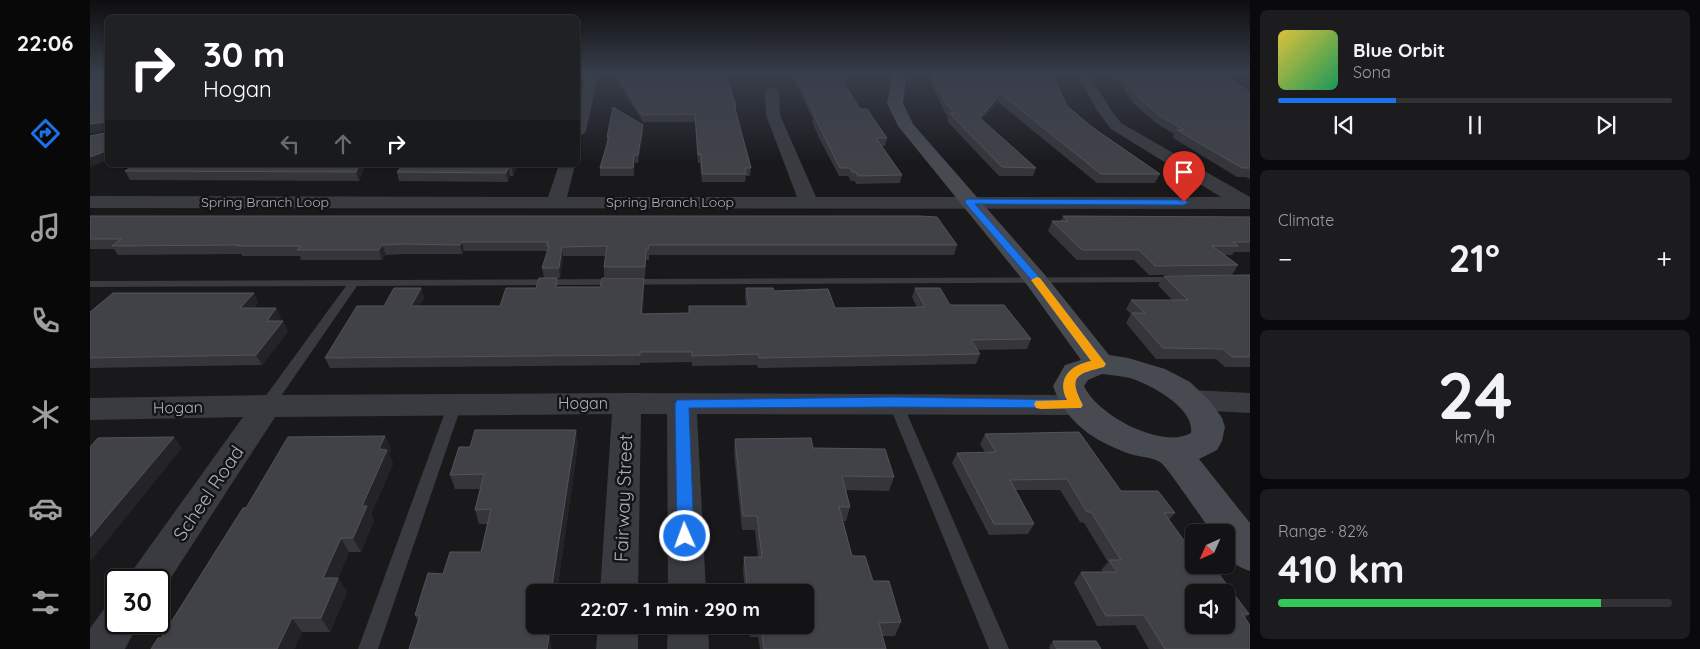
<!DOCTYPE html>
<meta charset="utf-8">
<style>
body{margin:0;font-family:Quicksand,sans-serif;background:#1c1c1e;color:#f1f3f6;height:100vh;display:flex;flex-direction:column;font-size:19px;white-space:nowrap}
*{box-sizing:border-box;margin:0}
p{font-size:16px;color:#9d9ea0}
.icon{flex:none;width:28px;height:28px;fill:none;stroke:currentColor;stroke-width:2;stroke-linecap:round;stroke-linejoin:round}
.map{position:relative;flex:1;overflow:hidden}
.panel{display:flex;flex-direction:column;gap:10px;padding:10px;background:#0a0a0c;width:450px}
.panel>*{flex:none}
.guide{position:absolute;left:15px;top:15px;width:475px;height:152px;border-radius:8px;box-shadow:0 1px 4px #0004,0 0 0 1px #323234;background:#202124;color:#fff;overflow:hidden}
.needle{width:32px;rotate:225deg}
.buttons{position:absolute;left:1095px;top:524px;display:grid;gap:10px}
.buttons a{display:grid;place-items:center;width:50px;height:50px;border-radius:8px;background:#131315;box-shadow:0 1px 4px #0004,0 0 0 1px #323234;font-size:25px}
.speed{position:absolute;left:15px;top:569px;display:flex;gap:10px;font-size:25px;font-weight:700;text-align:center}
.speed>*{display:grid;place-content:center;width:65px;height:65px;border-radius:50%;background:#131315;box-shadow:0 1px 4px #0004,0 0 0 1px #323234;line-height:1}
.speed .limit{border:2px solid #111;border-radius:8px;background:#fff;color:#111}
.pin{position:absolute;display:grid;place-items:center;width:42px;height:42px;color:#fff;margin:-51px -21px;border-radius:50% 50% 50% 0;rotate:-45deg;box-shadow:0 0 5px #0007}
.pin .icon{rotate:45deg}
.me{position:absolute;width:55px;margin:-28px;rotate:358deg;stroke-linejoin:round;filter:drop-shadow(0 0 4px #0008)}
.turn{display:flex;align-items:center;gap:18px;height:105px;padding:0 15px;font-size:22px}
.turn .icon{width:65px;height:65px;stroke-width:2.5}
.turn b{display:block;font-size:35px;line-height:42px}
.lanes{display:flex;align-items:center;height:48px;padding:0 15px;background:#0003;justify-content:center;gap:25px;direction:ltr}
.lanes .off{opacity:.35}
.big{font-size:38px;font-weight:700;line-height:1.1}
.panel .card{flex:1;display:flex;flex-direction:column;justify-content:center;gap:8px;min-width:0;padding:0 18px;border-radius:8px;background:#1c1c1e}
.panel .dial{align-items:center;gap:0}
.dial b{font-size:65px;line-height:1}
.song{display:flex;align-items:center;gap:15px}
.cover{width:60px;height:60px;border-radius:8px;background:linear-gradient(135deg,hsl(50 70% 55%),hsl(150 70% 35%))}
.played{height:5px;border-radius:2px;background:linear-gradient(90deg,#1a73e8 30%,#323234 30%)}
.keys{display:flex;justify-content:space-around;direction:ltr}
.heat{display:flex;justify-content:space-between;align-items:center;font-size:28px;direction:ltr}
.charge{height:8px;border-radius:4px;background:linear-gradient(90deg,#34c759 82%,#323234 0)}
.trip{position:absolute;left:436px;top:584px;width:288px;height:50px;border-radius:8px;background:#131315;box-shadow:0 1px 4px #0004,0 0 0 1px #323234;font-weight:700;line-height:50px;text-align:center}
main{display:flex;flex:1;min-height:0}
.dock{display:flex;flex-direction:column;width:90px;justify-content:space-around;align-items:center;background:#080808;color:#9d9ea0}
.dock .icon{width:35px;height:35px}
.dock .on{color:#1a73e8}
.dock b{font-size:22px;color:#f1f3f6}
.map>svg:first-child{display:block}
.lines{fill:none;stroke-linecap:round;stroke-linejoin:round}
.lane{fill:#3a3b41;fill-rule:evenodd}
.street{fill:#3a3b41;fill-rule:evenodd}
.secondary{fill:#474a51;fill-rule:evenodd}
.wall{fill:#35353a}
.shaded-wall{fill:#242428}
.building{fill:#414248;stroke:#52545a;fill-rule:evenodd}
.route{fill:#1a73e8;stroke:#114b97}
.slow{fill:#f59e0b}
.labels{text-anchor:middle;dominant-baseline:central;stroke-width:5;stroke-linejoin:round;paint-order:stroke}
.far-street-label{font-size:14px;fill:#aab0bc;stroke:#141417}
.street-label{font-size:16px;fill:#aab0bc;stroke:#141417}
.near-street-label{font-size:19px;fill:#aab0bc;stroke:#141417}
</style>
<main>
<nav class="dock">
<b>22:06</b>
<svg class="icon on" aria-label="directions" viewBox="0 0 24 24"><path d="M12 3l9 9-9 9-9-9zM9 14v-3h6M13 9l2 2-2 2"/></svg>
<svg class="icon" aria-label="music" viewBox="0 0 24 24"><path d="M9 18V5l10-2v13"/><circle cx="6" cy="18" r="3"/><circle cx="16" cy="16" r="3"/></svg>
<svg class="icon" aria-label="phone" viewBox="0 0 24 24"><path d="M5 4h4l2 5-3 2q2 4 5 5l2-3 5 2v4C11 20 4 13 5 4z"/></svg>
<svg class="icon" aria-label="climate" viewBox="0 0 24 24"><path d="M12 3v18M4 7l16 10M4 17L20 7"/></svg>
<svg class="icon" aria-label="car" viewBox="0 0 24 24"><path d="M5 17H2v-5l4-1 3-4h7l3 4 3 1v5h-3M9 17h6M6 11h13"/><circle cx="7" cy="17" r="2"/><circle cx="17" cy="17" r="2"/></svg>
<svg class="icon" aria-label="filters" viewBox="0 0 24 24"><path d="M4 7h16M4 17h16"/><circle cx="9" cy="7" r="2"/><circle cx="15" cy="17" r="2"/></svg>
</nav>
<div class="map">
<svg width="1160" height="649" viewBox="0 0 1160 649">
<rect width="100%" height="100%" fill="#19191c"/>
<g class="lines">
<!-- lane -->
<g class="lane">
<path d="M1088,277l4,1 2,2 -2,2 -825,4 -85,123 -5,1 -5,-1 -2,-4 2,-4 84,-115 -256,1v-6z"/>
<path d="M805,397l5,1 2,4 107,247h-20l-101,-247 2,-4z"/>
<path d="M365,399l5,1 2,4 -84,245h-20l90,-245 2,-4z"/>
</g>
<!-- street -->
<g class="street">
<path d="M488,73h12l7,8 -11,50 -3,3 -5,2v-30l6,-24z"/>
<path d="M986,73h12l23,37 10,13 129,74v12l-1160,-1v-12l458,1 11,-32h16l-8,32h230l-31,-82 -1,-24 7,-4 7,4 1,24 36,82h405l-110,-68 -13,-17z"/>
<path d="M1102,390l58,3v20l-58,-3 -10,-3 -4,-7 4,-7z"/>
<path d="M537,393l449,2 10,3 5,7 -5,7 -10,3 -379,-1 9,178h-38l-1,-178h-26l-3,178h-38l12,-178 -337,3 -114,176 -2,1v-14h-30l6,-13 108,-150 -153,3v-22l177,-3z"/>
<path d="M26,603v19h23l-14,27h-35v-21l15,-20z"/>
<path d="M508,625h40v24h-42z"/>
<path d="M578,625h40l1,24h-42z"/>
</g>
<!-- secondary -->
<path class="secondary" d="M803,73h14l-4,30 10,21 132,151 64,80 19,3 37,11 25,13 20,19 12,17 3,9 -3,14 -5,9 -18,9 51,64v48c-23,-8 -24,-16 -24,-39h-14c-8,-10 -46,-67 -52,-70 -9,-5 -21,-5 -30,-8 -36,-13 -64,-31 -77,-68l12,-21 16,-5 -54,-75 -129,-159 -11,-23zM1012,374c9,1 19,2 28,4 20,6 65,30 61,55 -30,17 -95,-19 -107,-47l4,-6z"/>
</g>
<!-- wall -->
<g class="wall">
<path d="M529,73h234l-2,6 -9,2 18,28 27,29 -2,8h-3l20,29 -2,8 -44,1 -1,-3h-4l-3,-5h-9l-20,-38 -7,-16 1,-3 -20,-41 -26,-4 -40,4 9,27v6l15,57 -1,8h-4l-1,6h-43l-2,-19h-2l-3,-41h-52l-24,-38z"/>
<path d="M844,73l133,33 25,21 68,47 -5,9h-58l-99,-81 -16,18 54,48 -3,8h-34l-52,-55 1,-5 -3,-3 -14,-30z"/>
<path d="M1022,73h119l-2,5h-1l22,14v87l-4,-2h-9l-64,-39 1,-4 -18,-11 -22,-19z"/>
<path d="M553,125v8l-5,30h-3l-1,13h-34v-8l7,-24v-7z"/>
<path d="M275,165l-6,16 -229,-1 -5,-9z"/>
<path d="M428,165l-5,11h-3l-2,6 -109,-1 -2,-9z"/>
<path d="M0,216l867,29 -3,10h-305v5h-3l-1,17h-41v-10l1,-11h-42l-3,22h-16l-2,-10 6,-17h-84l-2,3h-56l-20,1 -4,5h-81l-1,-4h-58v-2l-124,1 -4,-6h-24z"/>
<path d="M973,216l187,1v35h-16l-2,3h-7l13,10 -6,10h-83l-15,-15h-57l-29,-29 4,-10h9z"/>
<path d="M1160,275v92h-25l-9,-8h-60l-30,-36 5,-9 -5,-5 5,-9h41l-14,-15 6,-9z"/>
<path d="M554,278v10l-1,26 46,-1v-7h57l-1,-9 1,-9 28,3 61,17 82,-1 -5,-10 3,-9 35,17 81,34 -4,10 -50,1 3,4 -4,10 -218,4 -1,-3 -65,1v-4l-52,1v2l-310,3 -5,-10 59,-52 37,-18 3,10 -5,8h81l36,-18 23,-1h41z"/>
<path d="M164,293l4,10 -4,5h22l5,10 -2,3 9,10 -26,34 -172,3v-56z"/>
<path d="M486,430l2,14 -21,148h-22l17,57h-143l9,-28 -3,-6 28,-41 38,-22 7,-28h-9l-4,-14 5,-21h-25l-5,-14 20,-28z"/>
<path d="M895,434l136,57 54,22 -6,7 25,45 55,49 -4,4 5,31h-101l-14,-24 -38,1 -23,-43 7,-11h22l-2,-2 7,-8 -24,-39 -4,-1 -20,-32h-44l18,34 -6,10 -39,1 -37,-72 5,-10 28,-1 -5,-8z"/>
<path d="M295,436l6,14 -2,5 4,9 -22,50 3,6 -13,32h-12l-11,26 9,14 -17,40h-28l-8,17h-143l10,-11 85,-130z"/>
<path d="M645,439l78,9 81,29 -5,14 -43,-1 4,17 -4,14h-3l9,35 21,25 28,41 -6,14h-13l4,13h-126l-2,-12h-8l-2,-12h57v-33h-60l-2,-21 1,-14h14l-3,-27h-13l-8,-77z"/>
<path d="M963,641l48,8h-51l-1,-2z"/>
</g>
<!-- shaded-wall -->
<g class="shaded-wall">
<path d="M0,73h18v2l-18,4z"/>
<path d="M634,73h43v1l-43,4z"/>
<path d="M759,73h4l-2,6 -14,3 2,-7z"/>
<path d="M911,94l-3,8 -20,23 2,-7z"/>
<path d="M15,122l3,8 -18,3v-9z"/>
<path d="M553,125v8l-5,30v-8z"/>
<path d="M18,150v10l-18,7v-10z"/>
<path d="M544,155l1,8 -1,13 -1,-8z"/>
<path d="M269,165h6l-6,16 -3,-9z"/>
<path d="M423,165h5l-5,11 -1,-9z"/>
<path d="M419,167l1,9 -2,6 -2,-9z"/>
<path d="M372,242l2,9 -2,3 -2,-9z"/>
<path d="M292,245l4,10 -4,5 -3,-10z"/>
<path d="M472,247l1,9 -3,22 -1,-10z"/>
<path d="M556,250v10l-1,17v-10z"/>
<path d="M554,278v10l-2,36 -1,-10z"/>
<path d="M331,288l3,10 -10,18 -3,-10z"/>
<path d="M164,293l4,10 -13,15 -5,-10z"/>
<path d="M186,308l5,10 -9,13 -5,-10z"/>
<path d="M193,321l5,10 -26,34 -6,-10z"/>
<path d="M486,430l2,14 -21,148h-6z"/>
<path d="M295,436l6,14 -2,5 4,9 -22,50 3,6 -13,32 -8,-14 9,-32 17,-57z"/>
<path d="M84,437l8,11 -92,114v-25z"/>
<path d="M251,538l8,14 -17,40 -9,-14z"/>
<path d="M248,578l9,14 -17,40 -9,-14z"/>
<path d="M202,618l10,14 -8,17h-17z"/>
<path d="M456,625h6l-2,14 2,10h-5l-2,-13z"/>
</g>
<!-- building -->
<g class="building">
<path d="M16,73h2v77l-18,7v-21l15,-3v-11l-15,2v-43l16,-3z"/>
<path d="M529,73h106l11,32h-2l17,63h-6l1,6h-44l-1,-20 -3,1 -3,-41 -53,1 -24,-38z"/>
<path d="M705,73h54l-10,2 21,34h7l20,29h-11l26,37 -44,1 -2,-4h-4l-2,-4h-10l-19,-38 -7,-15h1z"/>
<path d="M844,73h118l15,33 25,21 68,47h-59l-100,-80 -21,24 56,50 -34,-1 -53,-54h6l-8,-8 -14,-29z"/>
<path d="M1030,73h100l30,19v76h-8l-65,-38h7l-24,-14 -22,-19z"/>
<path d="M523,107l30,18 -5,30h-4l-1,13h-33l9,-31h-2z"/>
<path d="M45,165h224l-3,7 -231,-1z"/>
<path d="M313,165h110l-1,2h-3l-3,6 -109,-1z"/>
<path d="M0,216h829l18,1 20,28h-308l-1,5h-2l-1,17h-41l3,-21 -45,1 -3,21h-17l7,-22h-2l1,-4h-86l-2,3 -57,-1 -21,1 -3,5h-82l4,-4h-64l2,-1 -127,1 9,-7h-31z"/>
<path d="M973,216l187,1v25h-17l5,4h-26l26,19 -83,1 -16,-16h-57l-30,-29h16z"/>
<path d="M1160,275v82h-18l-9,-8 -60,-1 -31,-35h13l-14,-13h57l-24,-24z"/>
<path d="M449,278h18l-1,9h44l2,-9h42l-3,36 48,-1v-7h60l-3,-18h27l1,3 54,-2 7,19 90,-1 -10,-19h25l10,17h54l27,34 -60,1 9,14 -221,4 -1,-4 -66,2v-4h-52v3l-315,3 32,-52h27l10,-18h27l-10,18h89l6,-18h30z"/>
<path d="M23,293h141l-14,15h36l-9,13h16l-27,34 -166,3v-46z"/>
<path d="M385,430h101l-25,162h-16v33h11l-1,11h4l-2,13h-138l11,-34h-5l13,-42 15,1 7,-22h31l10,-43 -16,1 9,-36 -34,1 9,-28h11z"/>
<path d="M989,432l42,59h37l17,22h-11l30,41v11h18l37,49h-7l8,11v24h-85l-21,-34 -38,1 -25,-44h36l-8,-12h12l-30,-48h-4l-20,-33 -57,1 24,44h-40l-37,-71 39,-1 -11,-18zM1104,592h32v33h-32z"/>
<path d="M295,436l-6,13 8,1 -25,56h5l-14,32h-12l-18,40h15l-17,40h-29l-15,31h-126l7,-11h3l82,-130h3l42,-71z"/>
<path d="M84,437l-84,100v-90l8,-9z"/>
<path d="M721,438l2,10 72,1 9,28 -52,-1 8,31h-11l13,49h13l8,25h16l12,41 -22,1 7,26h-122l-3,-24h44v-33h-57l-4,-35h18l-5,-41h-14l-8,-77z"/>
<path d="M963,641h43l5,8h-44z"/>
</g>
<!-- sky -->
<linearGradient id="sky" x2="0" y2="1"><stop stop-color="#0e0e0f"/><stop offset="0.45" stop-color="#383e4b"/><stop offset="1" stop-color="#383e4b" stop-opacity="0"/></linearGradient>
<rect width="1160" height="164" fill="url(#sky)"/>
<!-- route -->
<path class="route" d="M878,199l216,1 5,2 -5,3 -209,-1 65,74 66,86 -2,3c-26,7 -37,8 -21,38l-2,3 -186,-1 -206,1 5,128 -3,5 -6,2 -5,-2 -3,-5 -2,-132 2,-4 218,-3 172,3c-11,-21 3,-35 24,-39l-58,-79 -68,-79v-3z"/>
<!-- slow -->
<path class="slow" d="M947,277l3,1 66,86 -2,3c-26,7 -37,8 -21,38l-2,3 -40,1 -5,-1 -2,-4 2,-3 31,-1c-11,-21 3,-35 24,-39l-60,-81z"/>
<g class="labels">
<!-- far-street labels -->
<g class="far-street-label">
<text x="175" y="202">Spring Branch Loop</text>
<text x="580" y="202">Spring Branch Loop</text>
</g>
<!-- street labels -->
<g class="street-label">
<text x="493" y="403">Hogan</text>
<text transform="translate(88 407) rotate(-1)">Hogan</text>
</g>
<!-- near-street labels -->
<g class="near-street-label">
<text transform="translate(118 493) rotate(-56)">Scheel Road</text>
<text transform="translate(533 498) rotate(-88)">Fairway Street</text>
</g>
</g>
</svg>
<div class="buttons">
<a><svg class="needle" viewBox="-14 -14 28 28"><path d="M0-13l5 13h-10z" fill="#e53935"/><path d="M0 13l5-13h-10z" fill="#9d9ea0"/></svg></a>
<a><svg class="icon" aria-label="sound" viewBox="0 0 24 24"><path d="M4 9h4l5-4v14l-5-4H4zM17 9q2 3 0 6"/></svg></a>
</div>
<div class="speed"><div class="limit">30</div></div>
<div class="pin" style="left:1094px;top:202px;background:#d93025"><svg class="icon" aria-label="arrive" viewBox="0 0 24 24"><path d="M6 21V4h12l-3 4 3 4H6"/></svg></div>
<svg class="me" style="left:595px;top:536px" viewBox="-20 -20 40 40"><circle r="17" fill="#1a73e8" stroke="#fff" stroke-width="3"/><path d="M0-11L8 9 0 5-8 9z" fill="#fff"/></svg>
<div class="trip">22:07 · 1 min · 290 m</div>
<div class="guide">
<div class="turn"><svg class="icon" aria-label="right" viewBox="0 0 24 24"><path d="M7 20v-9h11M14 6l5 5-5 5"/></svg><div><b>30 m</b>Hogan</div></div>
<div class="lanes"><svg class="icon off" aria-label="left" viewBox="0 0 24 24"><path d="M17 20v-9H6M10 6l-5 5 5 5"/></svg><svg class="icon off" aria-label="ahead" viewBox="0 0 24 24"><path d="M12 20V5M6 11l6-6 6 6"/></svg><svg class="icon" aria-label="right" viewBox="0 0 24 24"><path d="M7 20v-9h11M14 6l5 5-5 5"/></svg></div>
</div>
</div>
<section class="panel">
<div class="card">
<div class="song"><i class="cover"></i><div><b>Blue Orbit</b><p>Sona</p></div></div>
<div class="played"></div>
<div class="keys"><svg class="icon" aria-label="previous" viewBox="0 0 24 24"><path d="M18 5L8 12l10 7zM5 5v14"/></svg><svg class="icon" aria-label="pause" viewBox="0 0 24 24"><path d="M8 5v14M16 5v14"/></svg><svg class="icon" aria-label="next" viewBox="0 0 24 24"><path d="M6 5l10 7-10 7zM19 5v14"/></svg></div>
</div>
<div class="card"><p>Climate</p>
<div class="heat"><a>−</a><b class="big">21°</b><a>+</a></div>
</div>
<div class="card dial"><b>24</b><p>km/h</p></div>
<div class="card"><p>Range · 82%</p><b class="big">410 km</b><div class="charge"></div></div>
</section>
</main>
